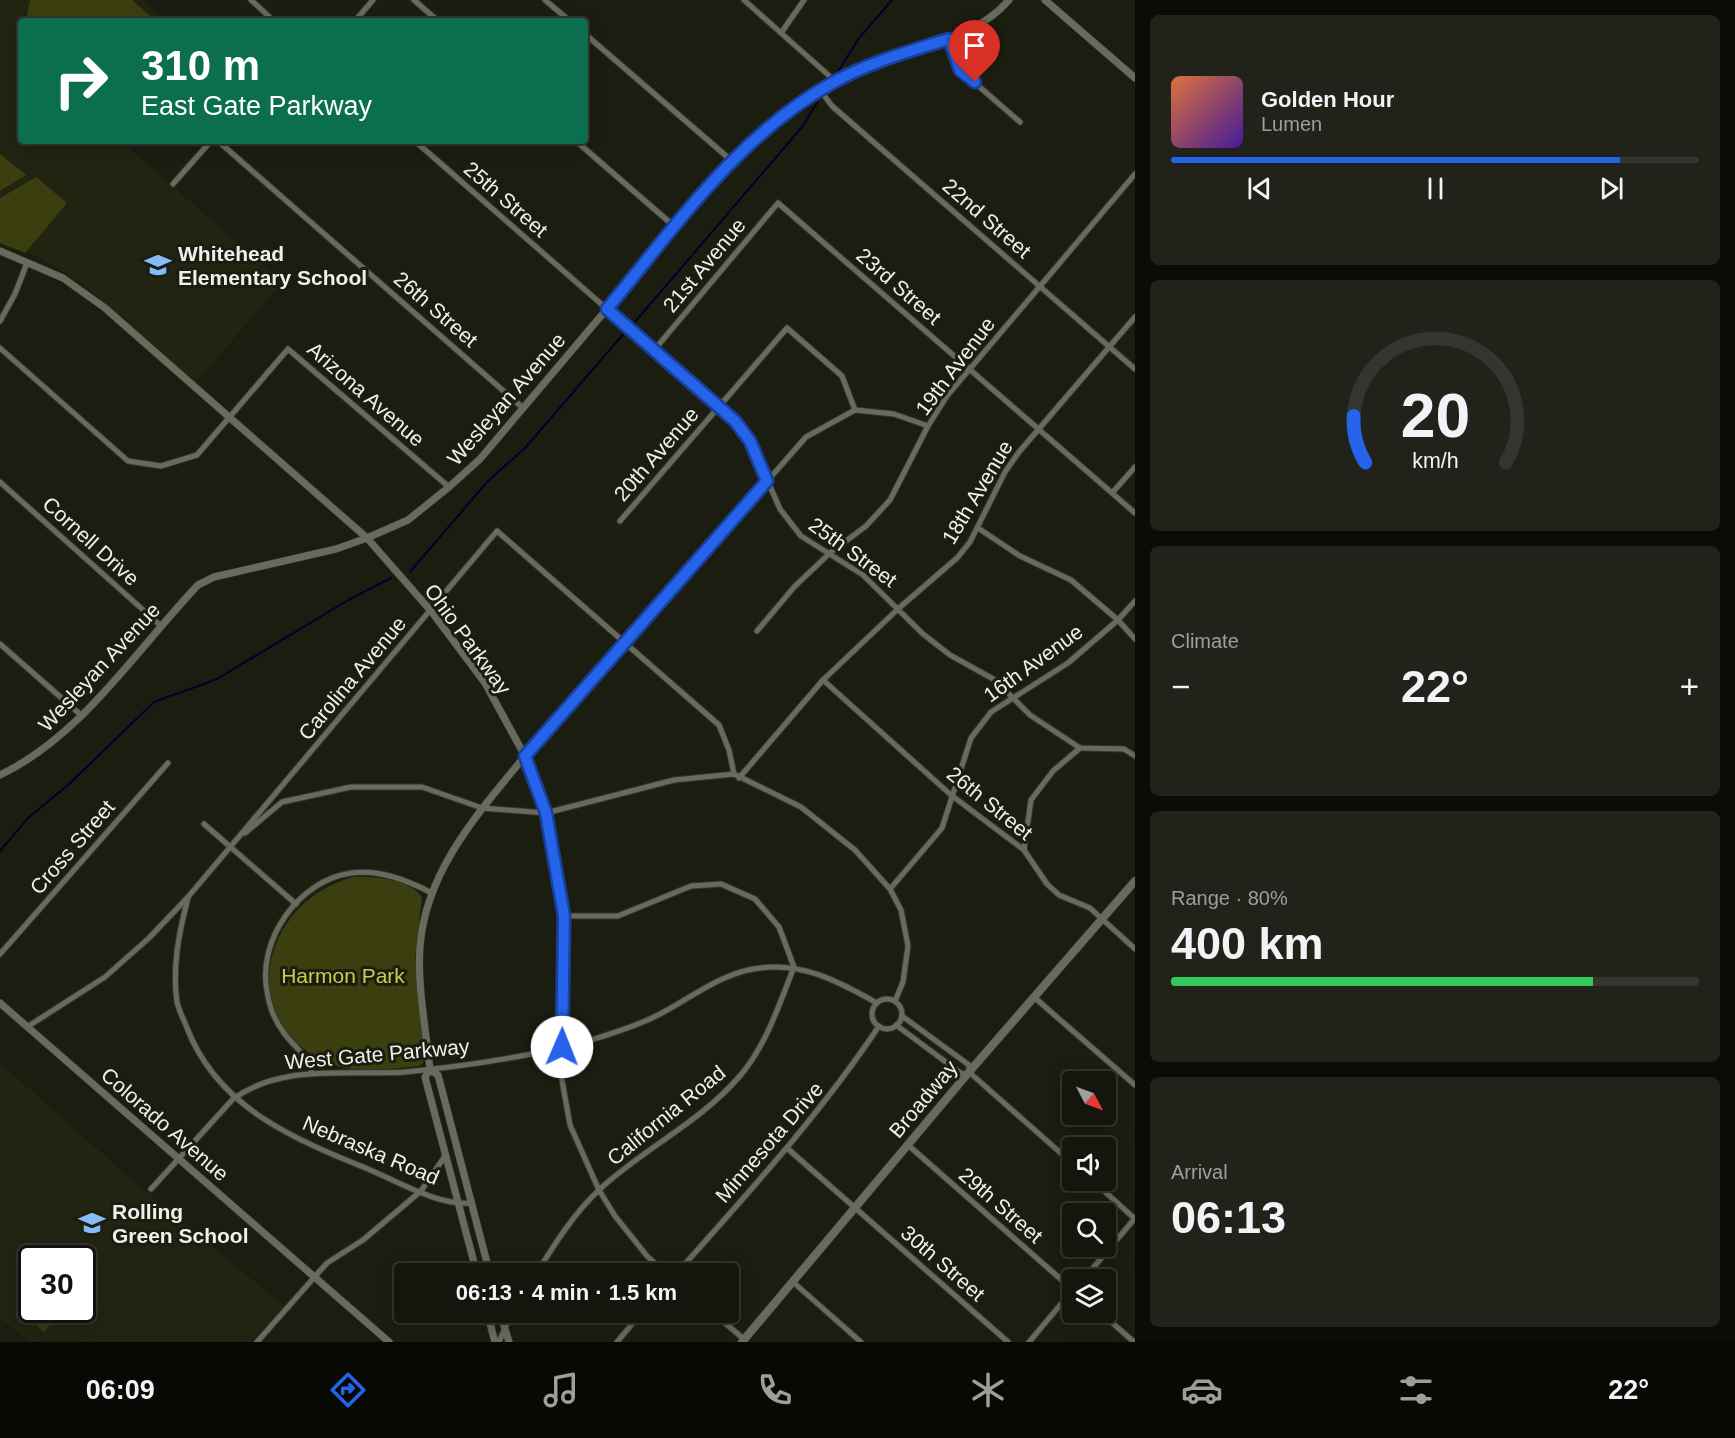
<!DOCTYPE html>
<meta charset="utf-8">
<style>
body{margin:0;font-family:Helvetica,sans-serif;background:#21231b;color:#f1f3f6;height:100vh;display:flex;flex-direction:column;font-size:22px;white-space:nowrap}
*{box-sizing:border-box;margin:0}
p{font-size:20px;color:#9d9f9d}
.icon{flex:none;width:33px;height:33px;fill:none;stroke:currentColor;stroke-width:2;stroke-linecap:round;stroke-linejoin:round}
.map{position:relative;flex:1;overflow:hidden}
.details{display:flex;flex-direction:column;gap:15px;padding:15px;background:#0b0c07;width:600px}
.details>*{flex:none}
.banner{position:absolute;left:18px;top:18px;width:570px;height:126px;border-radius:6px;box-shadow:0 3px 15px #0003,0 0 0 2px #33352e;background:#0b6e4f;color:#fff;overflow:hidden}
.needle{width:39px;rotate:131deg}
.tools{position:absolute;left:1062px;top:1071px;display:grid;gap:12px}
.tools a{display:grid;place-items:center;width:54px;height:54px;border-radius:6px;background:#14160d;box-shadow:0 3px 15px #0003,0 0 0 2px #33352e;font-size:30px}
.speed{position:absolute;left:18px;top:1245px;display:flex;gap:12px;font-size:30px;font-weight:700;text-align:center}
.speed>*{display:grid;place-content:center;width:78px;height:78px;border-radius:50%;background:#14160d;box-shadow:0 3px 15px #0003,0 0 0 2px #33352e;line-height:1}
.speed .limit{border:3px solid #111;border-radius:9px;background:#fff;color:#111}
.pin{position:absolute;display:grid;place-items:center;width:51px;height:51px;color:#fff;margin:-62px -26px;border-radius:50% 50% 50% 0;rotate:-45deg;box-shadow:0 0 6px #0007}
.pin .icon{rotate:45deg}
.me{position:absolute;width:66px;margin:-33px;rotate:1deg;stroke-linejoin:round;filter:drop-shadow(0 0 4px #0008)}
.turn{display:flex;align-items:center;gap:21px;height:126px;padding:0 24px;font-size:27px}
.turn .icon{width:78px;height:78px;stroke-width:2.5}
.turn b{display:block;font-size:42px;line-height:51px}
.big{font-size:45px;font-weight:600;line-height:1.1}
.details .widget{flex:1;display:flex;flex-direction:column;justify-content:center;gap:9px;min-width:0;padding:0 21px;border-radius:9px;background:#21231b}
.details .dial{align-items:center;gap:0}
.dial svg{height:156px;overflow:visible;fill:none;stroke:#33352e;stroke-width:7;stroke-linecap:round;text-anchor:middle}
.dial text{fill:#f1f3f6;stroke:none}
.song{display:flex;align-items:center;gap:18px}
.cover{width:72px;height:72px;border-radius:9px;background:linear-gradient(135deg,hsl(20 70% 55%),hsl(260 70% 35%))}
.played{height:6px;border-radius:3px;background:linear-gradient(90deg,#2563eb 85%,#33352e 85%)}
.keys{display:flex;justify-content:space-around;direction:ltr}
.heat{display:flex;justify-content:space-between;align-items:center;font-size:33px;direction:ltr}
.charge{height:9px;border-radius:4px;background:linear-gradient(90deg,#34c759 80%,#33352e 0)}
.trip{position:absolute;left:394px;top:1263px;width:345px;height:60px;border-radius:6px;background:#14160d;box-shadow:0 3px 15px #0003,0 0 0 2px #33352e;font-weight:600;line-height:60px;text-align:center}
.tab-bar{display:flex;height:96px;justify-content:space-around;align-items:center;background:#080905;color:#9d9f9d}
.tab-bar .icon{width:42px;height:42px}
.tab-bar .selected{color:#2563eb}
.tab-bar b{font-size:27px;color:#f1f3f6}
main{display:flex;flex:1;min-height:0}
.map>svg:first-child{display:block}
.built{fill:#222412;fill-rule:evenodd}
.green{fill:#3b3f0f}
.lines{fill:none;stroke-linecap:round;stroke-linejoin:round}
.stream{stroke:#00002b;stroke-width:2}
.minor-casing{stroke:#35362f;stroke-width:7}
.tertiary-casing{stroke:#35362f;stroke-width:8}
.secondary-casing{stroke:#35362f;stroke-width:9}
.minor{stroke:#686a5d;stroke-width:5}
.tertiary{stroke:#686a5d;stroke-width:7}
.secondary{stroke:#686a5d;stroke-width:8}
.route-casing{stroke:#184099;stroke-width:15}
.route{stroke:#2563eb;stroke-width:10}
.labels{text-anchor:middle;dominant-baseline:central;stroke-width:6;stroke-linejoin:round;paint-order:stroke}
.street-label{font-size:21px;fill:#eff0e9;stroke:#1b1d11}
.poi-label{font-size:21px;font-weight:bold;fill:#eff0e9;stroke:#1b1d11;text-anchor:start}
.park-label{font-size:21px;fill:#c6d046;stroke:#1b1d11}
</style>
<main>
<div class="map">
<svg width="1135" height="1342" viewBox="0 0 1135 1342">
<rect width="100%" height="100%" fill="#1b1d11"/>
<!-- built -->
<g class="built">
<path d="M0,0h142l25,21h-146v120h109l-4,5 157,136 -87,100 -109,-95 -46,-29 -41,-14z"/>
<path d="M0,1063l140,124 144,119 -33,36h-222l-29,-24zM32,1258h50v52h-50z"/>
</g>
<!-- green -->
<g class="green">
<path d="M30,0h102l24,21h-130z"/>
<path d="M0,154l26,21 -26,16z"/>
<path d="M36,177l31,26 -42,50 -25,-10v-45z"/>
<path d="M354,877c20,-1 55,2 68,20l-7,60 10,99 -2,7 -4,3c-31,3 -66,9 -95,-5 -90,-42 -62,-161 30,-184z"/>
<path d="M31,1294l1,16h26l3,2 -17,20 -26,-23z"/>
</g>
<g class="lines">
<!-- stream -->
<g class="stream">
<path d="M839,70l20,-32 33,-38"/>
<path d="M634,323l168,-196 15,-24"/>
<path d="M410,572l77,-90 38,-34 101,-117"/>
<path d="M0,851l28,-33 40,-33 86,-83 63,-23 133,-80 41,-21"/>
</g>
<!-- minor casing -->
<g class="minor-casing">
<g id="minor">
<path d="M251,0l23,21"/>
<path d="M414,0l24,21"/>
<path d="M545,0l25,21"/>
<path d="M744,0l91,81"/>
<path d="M355,21l18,-21"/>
<path d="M781,33l23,-33"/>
<path d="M585,34l147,127"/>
<path d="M949,39l11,31 60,52"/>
<path d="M820,90l12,16 303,263"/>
<path d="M218,141l305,267"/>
<path d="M415,141l320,280 15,20 30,68 21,27 62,39 60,59 27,21 45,25 35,35 50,33 44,1 11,7"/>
<path d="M576,141l99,86"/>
<path d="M173,184l38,-43"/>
<path d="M0,321l15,-27 12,-31"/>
<path d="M0,348l128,113 33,5 36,-11 91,-106 161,138"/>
<path d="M655,349l123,-146 357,310"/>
<path d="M0,482l160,143"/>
<path d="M1112,493l23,-26"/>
<path d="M620,521l167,-193 55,48 13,34"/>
<path d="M978,528l42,28 51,24 47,40 17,19"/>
<path d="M757,631l38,-45 35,-33 36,-27 24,-26 38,-74 19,-30 188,-222"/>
<path d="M0,644l82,72"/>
<path d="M823,680l128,115 73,55 23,34 12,11 31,13 45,41"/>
<path d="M739,778l84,-98 76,-72 58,-50 13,-16 35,-70 14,-20 116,-135"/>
<path d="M204,824l92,80"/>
<path d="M245,833l37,-31 69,-15h71l60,21 64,5 128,-33 60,-6 67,33 54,43 35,39 11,21 7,36 -5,36 -8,19"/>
<path d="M1024,850l7,-50 22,-29 27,-23"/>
<path d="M890,889l52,-61 29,-90 20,-26 77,-49 50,-43 17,-19"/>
<path d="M188,898c-9,34 -16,69 -11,104 2,9 7,18 10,26 31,80 107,111 181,141 31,13 70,37 104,34"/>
<path d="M0,954l168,-191"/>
<path d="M1035,998l100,87"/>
<circle cx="887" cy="1014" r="15"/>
<path d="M902,1016l67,49v7"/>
<path d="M896,1025l66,49 6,-1"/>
<path d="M27,1027l78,-50 44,-39 39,-41 309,-366 222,194 10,25 5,24"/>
<path d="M969,1072l103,91"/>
<path d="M312,1073c-4,-18 -18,-26 -28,-40 -9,-12 -15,-27 -17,-42 -10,-51 32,-111 84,-118 28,-4 55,7 79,19"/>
<path d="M908,1145l164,144"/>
<path d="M788,1149l220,193"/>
<path d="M1092,1180l43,39"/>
<path d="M151,1189l82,-90c50,-36 114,-23 172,-27 51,-5 106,-13 156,-24 26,-6 67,-19 91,-30 34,-16 63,-42 101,-49 46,-9 85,12 124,34"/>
<path d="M536,1274c18,-29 38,-61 64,-85 43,-40 99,-66 139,-112 27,-31 40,-72 55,-110l-15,-40 -24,-28 -34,-15 -30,2 -73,30h-54"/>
<path d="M667,1274l-20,-18 -32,-40 -16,-26 -29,-65 -10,-56 4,-153 -18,-103 -21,-57 281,-319 49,-27 39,4 34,12"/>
<path d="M676,1274c72,-81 143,-158 203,-248"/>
<path d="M1083,1280l52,-62"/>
<path d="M793,1282l68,60"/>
<path d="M712,1312l33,28"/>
<path d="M1100,1312l34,30"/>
<path d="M257,1342l70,-79 36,-23 58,-49 24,-35"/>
<path d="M499,1342l13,-30"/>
<path d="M617,1342l25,-30"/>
<path d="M1029,1342l43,-51"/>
</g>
</g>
<!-- tertiary casing -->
<g class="tertiary-casing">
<g id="tertiary">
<path d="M1045,0l90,78"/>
<path d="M0,251l63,27 42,30 262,230 64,73 54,72 40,73c-46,56 -99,114 -105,190 -3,40 6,83 10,124l-5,7 52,197"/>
<path d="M0,775c82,-39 136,-125 198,-190l16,-8 122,-28 31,-11 41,-18 41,-33 31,-28 252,-298c41,-37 83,-71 133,-95 49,-23 107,-23 144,-66"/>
<path d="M0,1003l389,339"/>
<path d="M430,1070l8,5 52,199"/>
<path d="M487,1312l8,30"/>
<path d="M500,1312l9,30"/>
</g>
</g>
<!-- secondary casing -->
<g class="secondary-casing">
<path id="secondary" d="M742,1342l227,-270 166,-191"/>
</g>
<!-- minor -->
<use href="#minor" class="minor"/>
<!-- tertiary -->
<use href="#tertiary" class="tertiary"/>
<!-- secondary -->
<use href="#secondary" class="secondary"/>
</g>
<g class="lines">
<!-- route casing -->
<g class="route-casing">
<path id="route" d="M562,1047l2,-131 -18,-103 -21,-57 242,-275 -17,-40 -15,-20 -128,-112c68,-82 132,-175 227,-227 36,-20 76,-31 115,-43l11,31 15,12"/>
</g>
<!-- route -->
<use href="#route" class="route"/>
</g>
<!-- icons -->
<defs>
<g id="school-bare" transform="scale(2.07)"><path d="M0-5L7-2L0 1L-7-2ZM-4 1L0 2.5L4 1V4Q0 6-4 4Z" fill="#86bbfb" stroke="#1b1d11" stroke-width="2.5" paint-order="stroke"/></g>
</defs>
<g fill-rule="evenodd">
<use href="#school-bare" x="158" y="265"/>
<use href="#school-bare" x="92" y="1223"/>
</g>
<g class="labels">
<!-- street labels -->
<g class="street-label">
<text transform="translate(506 199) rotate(41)">25th Street</text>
<text transform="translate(987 218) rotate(41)">22nd Street</text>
<text transform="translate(704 265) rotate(-50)">21st Avenue</text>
<text transform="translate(899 286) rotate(41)">23rd Street</text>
<text transform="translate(436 309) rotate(41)">26th Street</text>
<text transform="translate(955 366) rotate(-53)">19th Avenue</text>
<text transform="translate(366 394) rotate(41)">Arizona Avenue</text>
<text transform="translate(506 399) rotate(-49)">Wesleyan Avenue</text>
<text transform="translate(656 454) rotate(-49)">20th Avenue</text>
<text transform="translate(977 492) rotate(-59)">18th Avenue</text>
<text transform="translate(91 541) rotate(42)">Cornell Drive</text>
<text transform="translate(853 552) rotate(36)">25th Street</text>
<text transform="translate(468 639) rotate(54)">Ohio Parkway</text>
<text transform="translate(1033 663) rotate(-36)">16th Avenue</text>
<text transform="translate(99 667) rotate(-47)">Wesleyan Avenue</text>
<text transform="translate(352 678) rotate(-50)">Carolina Avenue</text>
<text transform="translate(990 803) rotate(39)">26th Street</text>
<text transform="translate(72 847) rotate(-49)">Cross Street</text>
<text transform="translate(377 1054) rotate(-5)">West Gate Parkway</text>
<text transform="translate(923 1099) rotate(-50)">Broadway</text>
<text transform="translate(666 1115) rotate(-39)">California Road</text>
<text transform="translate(165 1124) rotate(41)">Colorado Avenue</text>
<text transform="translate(769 1142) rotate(-49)">Minnesota Drive</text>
<text transform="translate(371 1150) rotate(23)">Nebraska Road</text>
<text transform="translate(1001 1205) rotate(41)">29th Street</text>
<text transform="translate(943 1263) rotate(41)">30th Street</text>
</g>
<!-- poi labels -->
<g class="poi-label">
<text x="178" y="253">Whitehead<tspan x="178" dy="24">Elementary School</tspan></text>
<text x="112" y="1211">Rolling<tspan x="112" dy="24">Green School</tspan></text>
</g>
<!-- park labels -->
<g class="park-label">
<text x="343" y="975">Harmon Park</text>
</g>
</g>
</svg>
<div class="tools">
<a><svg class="needle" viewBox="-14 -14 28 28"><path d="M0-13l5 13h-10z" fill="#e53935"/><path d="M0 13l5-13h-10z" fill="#9d9f9d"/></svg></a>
<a><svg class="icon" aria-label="sound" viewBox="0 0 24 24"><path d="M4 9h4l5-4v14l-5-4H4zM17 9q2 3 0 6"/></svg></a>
<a><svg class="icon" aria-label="search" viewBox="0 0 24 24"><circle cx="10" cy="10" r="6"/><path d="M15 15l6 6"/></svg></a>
<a><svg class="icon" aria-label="layers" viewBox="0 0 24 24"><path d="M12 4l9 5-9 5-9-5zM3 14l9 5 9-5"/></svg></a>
</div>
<div class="speed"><div class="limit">30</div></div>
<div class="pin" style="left:975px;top:82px;background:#d93025"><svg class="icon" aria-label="arrive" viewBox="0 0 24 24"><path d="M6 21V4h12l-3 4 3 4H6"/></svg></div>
<svg class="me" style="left:562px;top:1047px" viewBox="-20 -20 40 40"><circle r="19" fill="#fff"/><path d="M0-13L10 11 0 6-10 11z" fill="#2563eb"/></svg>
<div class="trip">06:13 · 4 min · 1.5 km</div>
<div class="banner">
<div class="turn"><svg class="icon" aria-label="right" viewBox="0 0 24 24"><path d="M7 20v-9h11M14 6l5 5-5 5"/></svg><div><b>310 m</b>East Gate Parkway</div></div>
</div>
</div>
<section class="details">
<div class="widget">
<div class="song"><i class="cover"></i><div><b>Golden Hour</b><p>Lumen</p></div></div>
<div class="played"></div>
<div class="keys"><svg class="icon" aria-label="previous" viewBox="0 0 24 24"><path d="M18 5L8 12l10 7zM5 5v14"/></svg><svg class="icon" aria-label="pause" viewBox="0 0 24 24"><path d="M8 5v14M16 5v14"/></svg><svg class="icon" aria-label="next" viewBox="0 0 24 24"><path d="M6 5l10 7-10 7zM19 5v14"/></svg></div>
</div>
<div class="widget dial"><svg viewBox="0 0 100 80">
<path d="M14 69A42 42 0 1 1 86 69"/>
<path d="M14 69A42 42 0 0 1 8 45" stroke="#2563eb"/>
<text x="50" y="56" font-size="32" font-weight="700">20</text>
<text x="50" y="72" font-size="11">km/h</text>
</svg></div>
<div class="widget"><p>Climate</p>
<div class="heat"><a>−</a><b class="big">22°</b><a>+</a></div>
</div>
<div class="widget"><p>Range · 80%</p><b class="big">400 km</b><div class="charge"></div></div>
<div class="widget"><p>Arrival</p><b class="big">06:13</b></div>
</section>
</main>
<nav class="tab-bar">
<b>06:09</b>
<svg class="icon selected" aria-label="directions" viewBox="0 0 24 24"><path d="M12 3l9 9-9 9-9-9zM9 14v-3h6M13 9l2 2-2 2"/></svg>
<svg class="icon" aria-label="music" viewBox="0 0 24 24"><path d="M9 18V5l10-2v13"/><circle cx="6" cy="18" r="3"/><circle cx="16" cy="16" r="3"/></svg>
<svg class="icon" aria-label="phone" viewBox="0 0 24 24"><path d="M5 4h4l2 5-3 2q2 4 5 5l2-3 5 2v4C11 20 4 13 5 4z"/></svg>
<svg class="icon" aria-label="climate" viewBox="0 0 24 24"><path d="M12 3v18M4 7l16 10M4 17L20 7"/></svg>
<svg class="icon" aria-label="car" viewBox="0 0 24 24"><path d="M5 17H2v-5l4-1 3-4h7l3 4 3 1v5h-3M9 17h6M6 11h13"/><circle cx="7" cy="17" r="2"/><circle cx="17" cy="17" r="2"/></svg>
<svg class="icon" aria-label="filters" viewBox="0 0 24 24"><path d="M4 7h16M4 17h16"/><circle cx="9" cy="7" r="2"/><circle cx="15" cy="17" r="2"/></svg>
<b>22°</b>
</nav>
